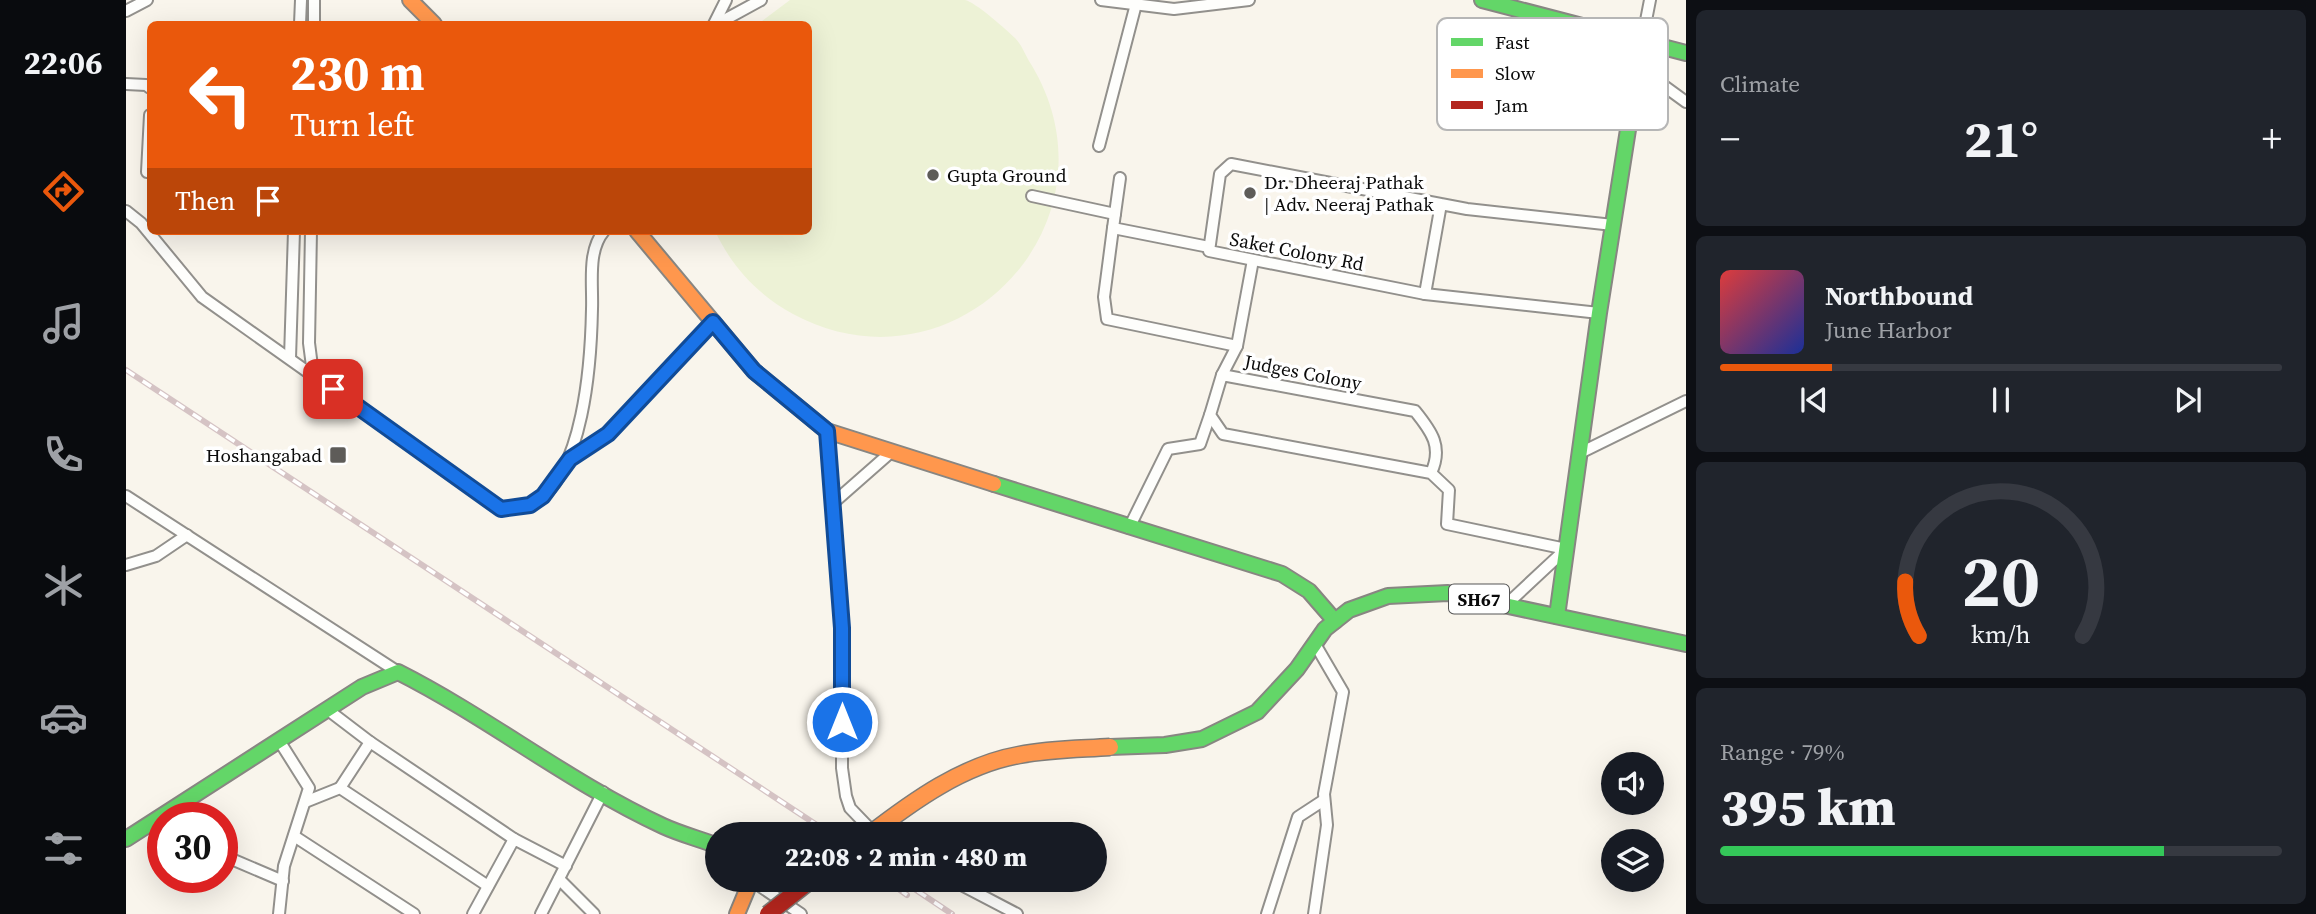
<!DOCTYPE html>
<meta charset="utf-8">
<style>
body{margin:0;font-family:"Source Serif 4",serif;background:#20242c;color:#f1f3f6;height:100vh;display:flex;flex-direction:column;font-size:26px;white-space:nowrap}
*{box-sizing:border-box;margin:0}
p{font-size:23px;color:#9ea1a6}
.icon{flex:none;width:38px;height:38px;fill:none;stroke:currentColor;stroke-width:2;stroke-linecap:round;stroke-linejoin:round}
.map{position:relative;flex:1;overflow:hidden}
.panel{display:flex;flex-direction:column;gap:10px;padding:10px;background:#0d0f14;width:630px}
.panel>*{flex:none}
.banner{position:absolute;left:21px;top:21px;width:665px;height:214px;border-radius:10px;box-shadow:0 7px 28px #0002;background:#ea580c;color:#fff;overflow:hidden}
.controls{position:absolute;left:1475px;top:752px;display:grid;gap:14px}
.controls a{display:grid;place-items:center;width:63px;height:63px;border-radius:50%;background:#171b24;box-shadow:0 7px 28px #0002;font-size:35px}
.speed{position:absolute;left:21px;top:802px;display:flex;gap:14px;font-size:35px;font-weight:700;text-align:center}
.speed>*{display:grid;place-content:center;width:91px;height:91px;border-radius:50%;background:#171b24;box-shadow:0 7px 28px #0002;line-height:1}
.speed .limit{border:10px solid #d22;background:#fff;color:#111}
.pin{position:absolute;display:grid;place-items:center;width:60px;height:60px;color:#fff;margin:-30px;border-radius:14px;box-shadow:0 4px 10px #0006}
.me{position:absolute;width:77px;margin:-38px;rotate:0deg;stroke-linejoin:round;filter:drop-shadow(0 0 5px #0008)}
.turn{display:flex;align-items:center;gap:24px;height:147px;padding:0 28px;font-size:32px}
.turn .icon{width:91px;height:91px;stroke-width:2.5}
.turn b{display:block;font-size:49px;line-height:60px}
.then{display:flex;align-items:center;height:66px;padding:0 28px;background:#0003;gap:14px;font-size:26px}
.big{font-size:52px;font-weight:800;line-height:1.1}
.panel .tile{flex:1;display:flex;flex-direction:column;justify-content:center;gap:10px;min-width:0;padding:0 24px;border-radius:10px;background:#20242c}
.panel .dial{align-items:center;gap:0}
.dial svg{height:182px;overflow:visible;fill:none;stroke:#363941;stroke-width:7;stroke-linecap:round;text-anchor:middle}
.dial text{fill:#f1f3f6;stroke:none}
.song{display:flex;align-items:center;gap:21px}
.cover{width:84px;height:84px;border-radius:10px;background:linear-gradient(135deg,hsl(0 70% 55%),hsl(230 70% 35%))}
.played{height:7px;border-radius:4px;background:linear-gradient(90deg,#ea580c 20%,#363941 20%)}
.keys{display:flex;justify-content:space-around;direction:ltr}
.heat{display:flex;justify-content:space-between;align-items:center;font-size:38px;direction:ltr}
.charge{height:10px;border-radius:5px;background:linear-gradient(90deg,#34c759 79%,#363941 0)}
.trip{position:absolute;left:579px;top:822px;width:402px;height:70px;border-radius:35px;background:#171b24;box-shadow:0 7px 28px #0002;font-weight:800;line-height:70px;text-align:center}
main{display:flex;flex:1;min-height:0}
.menu{display:flex;flex-direction:column;width:126px;justify-content:space-around;align-items:center;background:#090b0e;color:#9ea1a6}
.menu .icon{width:49px;height:49px}
.menu .selected{color:#ea580c}
.menu b{font-size:32px;color:#f1f3f6}
.map>svg:first-child{display:block}
.pitch{fill:#edf2d6}
.lines{fill:none;stroke-linecap:round;stroke-linejoin:round}
.street-casing{stroke:#92908c;stroke-width:14}
.fast-casing{stroke:#888682;stroke-width:18}
.slow-casing{stroke:#888682;stroke-width:18}
.street{stroke:#fefefc;stroke-width:10}
.fast{stroke:#63d668;stroke-width:14}
.slow{stroke:#ff974d;stroke-width:14}
.rail-casing{stroke:#d5c3c4;stroke-width:6}
.rail{stroke:#fff;stroke-width:3.5;stroke-dasharray:10;stroke-linecap:butt}
.slow-bridge-casing{stroke:#7f7d79;stroke-width:19;stroke-linecap:butt}
.jam-bridge-casing{stroke:#7f7d79;stroke-width:19;stroke-linecap:butt}
.slow-bridge{stroke:#ff974d;stroke-width:16}
.jam-bridge{stroke:#b3261e;stroke-width:16}
.route-casing{stroke:#114b97;stroke-width:18}
.route{stroke:#1a73e8;stroke-width:12}
.poi-dot{fill:#5e5c59;stroke:#fff;stroke-width:2.5}
.labels{text-anchor:middle;dominant-baseline:central;stroke-width:7;stroke-linejoin:round;paint-order:stroke}
.shield{fill:#fff;stroke:#545454;stroke-width:2}
.shield-label{font-size:18px;font-weight:bold;fill:#0a0a0a}
.poi-label{font-size:19px;fill:#0a0a0a;stroke:#fff;text-anchor:start}
.street-label{font-size:19px;fill:#0a0a0a;stroke:#fff}
.key{fill:#fff;stroke:#b6b6b6;stroke-width:2}
.key-label{font-size:19px;fill:#0a0a0a}
</style>
<main>
<nav class="menu">
<b>22:06</b>
<svg class="icon selected" aria-label="directions" viewBox="0 0 24 24"><path d="M12 3l9 9-9 9-9-9zM9 14v-3h6M13 9l2 2-2 2"/></svg>
<svg class="icon" aria-label="music" viewBox="0 0 24 24"><path d="M9 18V5l10-2v13"/><circle cx="6" cy="18" r="3"/><circle cx="16" cy="16" r="3"/></svg>
<svg class="icon" aria-label="phone" viewBox="0 0 24 24"><path d="M5 4h4l2 5-3 2q2 4 5 5l2-3 5 2v4C11 20 4 13 5 4z"/></svg>
<svg class="icon" aria-label="climate" viewBox="0 0 24 24"><path d="M12 3v18M4 7l16 10M4 17L20 7"/></svg>
<svg class="icon" aria-label="car" viewBox="0 0 24 24"><path d="M5 17H2v-5l4-1 3-4h7l3 4 3 1v5h-3M9 17h6M6 11h13"/><circle cx="7" cy="17" r="2"/><circle cx="17" cy="17" r="2"/></svg>
<svg class="icon" aria-label="filters" viewBox="0 0 24 24"><path d="M4 7h16M4 17h16"/><circle cx="9" cy="7" r="2"/><circle cx="15" cy="17" r="2"/></svg>
</nav>
<div class="map">
<svg width="1560" height="914" viewBox="0 0 1560 914">
<rect width="100%" height="100%" fill="#f9f5ec"/>
<!-- pitch -->
<path class="pitch" d="M664,0c41,0 81,0 122,0 17,0 36,0 53,0 9,1 43,31 50,38 6,6 10,16 14,23 100,158 -72,341 -236,253 -35,-19 -61,-47 -78,-83h93v-207h-50z"/>
<g class="lines">
<!-- street casing -->
<g class="street-casing">
<g id="street">
<path d="M975,0l73,9 75,-9"/>
<path d="M0,11l21,-11"/>
<path d="M174,24l1,-24"/>
<path d="M188,24v-24"/>
<path d="M588,24l12,-24"/>
<path d="M591,24l44,-24"/>
<path d="M1516,41l8,-41"/>
<path d="M1512,67l48,35"/>
<path d="M0,84l20,1 4,3"/>
<path d="M973,146l37,-142"/>
<path d="M21,172l3,-57"/>
<path d="M994,178l-7,50 96,19"/>
<path d="M906,196l83,18"/>
<path d="M1315,204l-16,90 -216,-43 11,-77 11,-10 236,45 146,16"/>
<path d="M0,211l15,12 61,74 299,212c10,-1 23,-1 32,-5 51,-29 58,-142 59,-195 1,-25 -5,-58 12,-78"/>
<path d="M987,228l-9,69 3,22 130,27"/>
<path d="M185,231l-2,112 4,31"/>
<path d="M1299,294l174,19"/>
<path d="M164,358l4,-127"/>
<path d="M1096,375l15,-29 16,-86"/>
<path d="M701,431l15,197v140l4,28 4,12 26,27"/>
<path d="M1454,453l106,-52"/>
<path d="M444,459l38,-25 105,-112"/>
<path d="M1305,473c12,-26 1,-41 -16,-62l-193,-36 -12,40 13,19 208,39 18,17 -2,34 119,25 -60,56"/>
<path d="M0,496l272,176"/>
<path d="M706,504l58,-51"/>
<path d="M1003,528l39,-79 32,-5 10,-29"/>
<path d="M0,565l30,-9 31,-21"/>
<path d="M202,710l42,32 144,97"/>
<path d="M214,788l30,-46"/>
<path d="M179,802l35,-14 148,98"/>
<path d="M168,836l120,78"/>
<path d="M96,855l61,26"/>
<path d="M433,879l35,35"/>
<path d="M625,880l50,34"/>
<path d="M826,880l65,34"/>
<path d="M153,914l5,-48 25,-78 -29,-46"/>
<path d="M347,914l41,-75 52,27"/>
<path d="M415,914l62,-122"/>
<path d="M1141,914l31,-97 26,-17"/>
<path d="M1188,914l13,-89 -3,-31 19,-102 -28,-48"/>
</g>
</g>
<!-- fast casing -->
<g class="fast-casing">
<g id="fast">
<path d="M1356,0l204,53"/>
<path d="M868,484l288,90 27,17 26,30"/>
<path d="M1431,616l42,-303 43,-272"/>
<path d="M984,747l55,-2 37,-6 55,-27 40,-43 28,-40 24,-19 39,-14 60,-3 238,51"/>
<path d="M0,839l236,-152 36,-15c91,46 172,111 265,154 17,8 37,13 55,20"/>
</g>
</g>
<!-- slow casing -->
<g class="slow-casing">
<g id="slow">
<path d="M284,0l24,24"/>
<path d="M511,231l117,140 73,60 167,53"/>
<path d="M611,914l10,-24 -1,-10"/>
</g>
</g>
<!-- street -->
<use href="#street" class="street"/>
<!-- fast -->
<use href="#fast" class="fast"/>
<!-- slow -->
<use href="#slow" class="slow"/>
<!-- rail casing -->
<g class="rail-casing">
<g id="rail">
<path d="M0,370l706,465"/>
<path d="M760,880l21,15"/>
<path d="M775,880l51,34"/>
</g>
</g>
<!-- rail -->
<use href="#rail" class="rail"/>
<!-- slow-bridge casing -->
<g class="slow-bridge-casing">
<path id="slow-bridge" d="M743,835c44,-34 94,-70 150,-80 30,-6 61,-6 91,-8"/>
</g>
<!-- jam-bridge casing -->
<g class="jam-bridge-casing">
<path id="jam-bridge" d="M642,914l43,-34"/>
</g>
<!-- slow-bridge -->
<use href="#slow-bridge" class="slow-bridge"/>
<!-- jam-bridge -->
<use href="#jam-bridge" class="jam-bridge"/>
</g>
<g class="lines">
<!-- route casing -->
<g class="route-casing">
<path id="route" d="M207,389l168,120 29,-4 13,-9 27,-37 38,-25 105,-112 41,49 73,60 15,197v94"/>
</g>
<!-- route -->
<use href="#route" class="route"/>
</g>
<!-- markers -->
<g class="poi-dot">
<circle cx="807" cy="175" r="7"/>
<circle cx="1124" cy="193" r="7"/>
<rect x="203" y="446" width="18" height="18" rx="3.5"/>
</g>
<g class="labels">
<!-- shield labels -->
<rect class="shield" x="1323" y="584.5" width="60" height="29" rx="5"/>
<g class="shield-label">
<text x="1353" y="599">SH67</text>
</g>
<!-- poi labels -->
<g class="poi-label">
<text x="821" y="175">Gupta Ground</text>
<text x="1138" y="182">Dr. Dheeraj Pathak<tspan x="1138" dy="22">| Adv. Neeraj Pathak</tspan></text>
<text x="196" y="455" text-anchor="end">Hoshangabad</text>
</g>
<!-- street labels -->
<g class="street-label">
<text transform="translate(1171 251) rotate(11)">Saket Colony Rd</text>
<text transform="translate(1177 372) rotate(11)">Judges Colony</text>
</g>
</g>
<!-- legend -->
<rect x="1311" y="18" width="231" height="112" rx="10" class="key"/>
<rect x="1325" y="38" width="32" height="8" fill="#63d668"/>
<rect x="1325" y="69" width="32" height="9" fill="#ff974d"/>
<rect x="1325" y="101" width="32" height="8" fill="#b3261e"/>
<g class="key-label">
<text x="1369" y="49">Fast</text>
<text x="1369" y="80">Slow</text>
<text x="1369" y="112">Jam</text>
</g>
</svg>
<div class="controls">
<a><svg class="icon" aria-label="sound" viewBox="0 0 24 24"><path d="M4 9h4l5-4v14l-5-4H4zM17 9q2 3 0 6"/></svg></a>
<a><svg class="icon" aria-label="layers" viewBox="0 0 24 24"><path d="M12 4l9 5-9 5-9-5zM3 14l9 5 9-5"/></svg></a>
</div>
<div class="speed"><div class="limit">30</div></div>
<div class="pin" style="left:207px;top:389px;background:#d93025"><svg class="icon" aria-label="arrive" viewBox="0 0 24 24"><path d="M6 21V4h12l-3 4 3 4H6"/></svg></div>
<svg class="me" style="left:716px;top:722px" viewBox="-20 -20 40 40"><circle r="17" fill="#1a73e8" stroke="#fff" stroke-width="3"/><path d="M0-11L8 9 0 5-8 9z" fill="#fff"/></svg>
<div class="trip">22:08 · 2 min · 480 m</div>
<div class="banner">
<div class="turn"><svg class="icon" aria-label="left" viewBox="0 0 24 24"><path d="M17 20v-9H6M10 6l-5 5 5 5"/></svg><div><b>230 m</b>Turn left</div></div>
<div class="then">Then<svg class="icon" aria-label="arrive" viewBox="0 0 24 24"><path d="M6 21V4h12l-3 4 3 4H6"/></svg></div>
</div>
</div>
<section class="panel">
<div class="tile"><p>Climate</p>
<div class="heat"><a>−</a><b class="big">21°</b><a>+</a></div>
</div>
<div class="tile">
<div class="song"><i class="cover"></i><div><b>Northbound</b><p>June Harbor</p></div></div>
<div class="played"></div>
<div class="keys"><svg class="icon" aria-label="previous" viewBox="0 0 24 24"><path d="M18 5L8 12l10 7zM5 5v14"/></svg><svg class="icon" aria-label="pause" viewBox="0 0 24 24"><path d="M8 5v14M16 5v14"/></svg><svg class="icon" aria-label="next" viewBox="0 0 24 24"><path d="M6 5l10 7-10 7zM19 5v14"/></svg></div>
</div>
<div class="tile dial"><svg viewBox="0 0 100 80">
<path d="M14 69A42 42 0 1 1 86 69"/>
<path d="M14 69A42 42 0 0 1 8 45" stroke="#ea580c"/>
<text x="50" y="56" font-size="32" font-weight="700">20</text>
<text x="50" y="72" font-size="11">km/h</text>
</svg></div>
<div class="tile"><p>Range · 79%</p><b class="big">395 km</b><div class="charge"></div></div>
</section>
</main>
